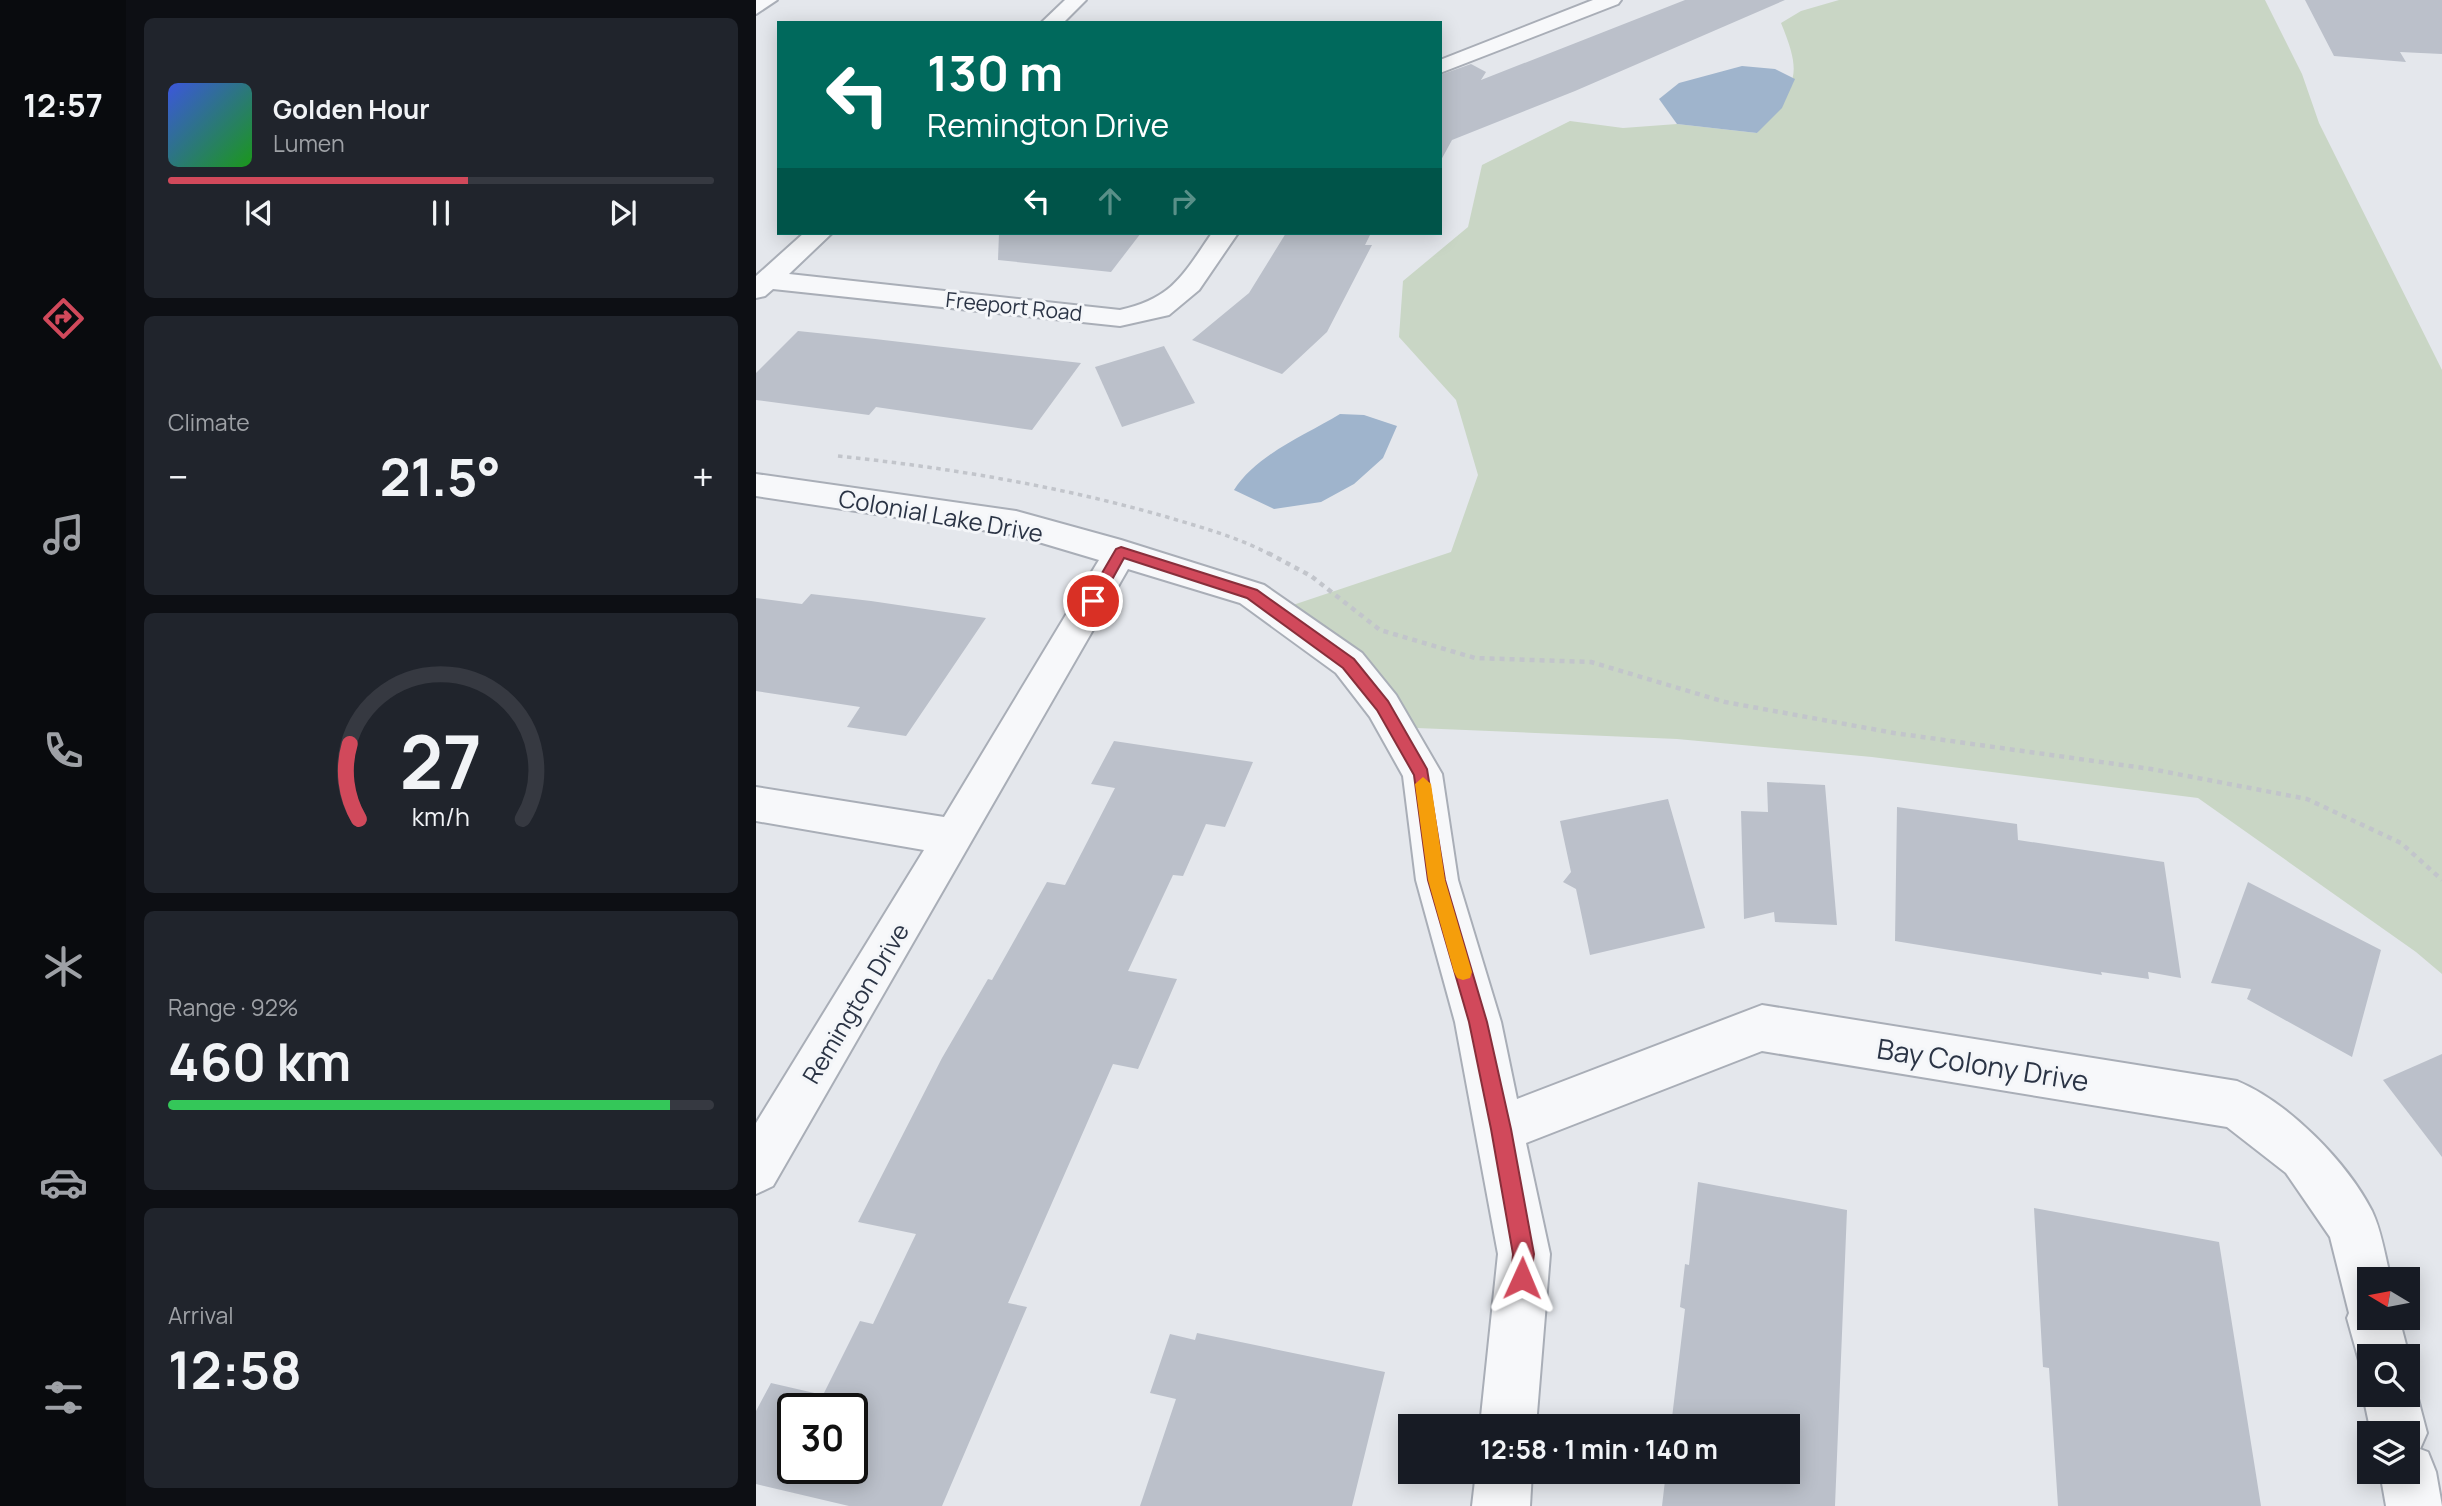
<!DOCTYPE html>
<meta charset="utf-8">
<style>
body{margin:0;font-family:Manrope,sans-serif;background:#20242c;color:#f1f3f6;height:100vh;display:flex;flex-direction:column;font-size:26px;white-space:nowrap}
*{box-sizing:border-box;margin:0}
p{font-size:23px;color:#9ea1a6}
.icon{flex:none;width:38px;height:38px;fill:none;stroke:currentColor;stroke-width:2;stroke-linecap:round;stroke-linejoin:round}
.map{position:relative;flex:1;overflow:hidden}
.drawer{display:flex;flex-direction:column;gap:18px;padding:18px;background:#0d0f14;width:630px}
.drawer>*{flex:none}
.top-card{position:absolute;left:21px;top:21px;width:665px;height:214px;border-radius:0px;box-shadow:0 4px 18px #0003;background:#00695c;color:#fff;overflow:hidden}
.needle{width:46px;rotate:280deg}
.fabs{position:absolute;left:1601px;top:1267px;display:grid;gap:14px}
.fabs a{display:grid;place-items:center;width:63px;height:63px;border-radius:0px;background:#171b24;box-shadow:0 4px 18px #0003;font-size:35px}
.speed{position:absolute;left:21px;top:1393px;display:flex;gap:14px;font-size:35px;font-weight:700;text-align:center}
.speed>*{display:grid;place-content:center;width:91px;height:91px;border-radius:50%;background:#171b24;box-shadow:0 4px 18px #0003;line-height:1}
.speed .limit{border:4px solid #111;border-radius:10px;background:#fff;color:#111}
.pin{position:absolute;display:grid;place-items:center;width:60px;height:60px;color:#fff;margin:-30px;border:4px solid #fff;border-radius:50%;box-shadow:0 2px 7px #0007}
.me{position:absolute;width:77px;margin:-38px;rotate:1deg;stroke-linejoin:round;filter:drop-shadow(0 0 5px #0008)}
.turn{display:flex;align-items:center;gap:24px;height:147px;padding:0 35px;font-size:32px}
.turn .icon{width:91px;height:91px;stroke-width:2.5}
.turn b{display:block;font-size:49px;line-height:60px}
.lanes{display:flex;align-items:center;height:66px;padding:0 35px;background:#0003;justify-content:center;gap:35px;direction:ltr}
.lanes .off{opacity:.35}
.big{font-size:52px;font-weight:700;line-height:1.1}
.drawer .card{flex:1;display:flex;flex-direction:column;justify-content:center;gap:10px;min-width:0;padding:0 24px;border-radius:10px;background:#20242c}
.drawer .dial{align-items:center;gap:0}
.dial svg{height:182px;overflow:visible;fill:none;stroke:#363941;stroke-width:7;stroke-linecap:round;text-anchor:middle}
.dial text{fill:#f1f3f6;stroke:none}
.song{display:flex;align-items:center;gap:21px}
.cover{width:84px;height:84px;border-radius:10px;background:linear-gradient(135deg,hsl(230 70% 55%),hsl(120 70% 35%))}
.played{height:7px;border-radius:4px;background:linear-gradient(90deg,#d1495b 55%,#363941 55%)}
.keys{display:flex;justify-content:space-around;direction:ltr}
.heat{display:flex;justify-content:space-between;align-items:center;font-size:38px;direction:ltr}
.charge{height:10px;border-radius:5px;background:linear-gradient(90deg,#34c759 92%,#363941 0)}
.trip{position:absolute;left:642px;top:1414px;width:402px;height:70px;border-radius:0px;background:#171b24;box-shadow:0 4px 18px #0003;font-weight:700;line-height:70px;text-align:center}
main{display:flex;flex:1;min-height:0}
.dock{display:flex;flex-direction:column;width:126px;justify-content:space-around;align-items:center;background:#090b0e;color:#9ea1a6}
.dock .icon{width:49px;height:49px}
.dock .active{color:#d1495b}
.dock b{font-size:32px;color:#f1f3f6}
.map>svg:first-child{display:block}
.green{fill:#c9d6c5}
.water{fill:#9fb4cc}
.building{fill:#bbc0ca;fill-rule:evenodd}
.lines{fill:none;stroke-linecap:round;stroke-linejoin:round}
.minor-casing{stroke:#a9aeb7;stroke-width:4}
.path-far1{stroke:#c2c5cb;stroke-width:3.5;stroke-dasharray:4.5 4.5;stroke-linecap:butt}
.path{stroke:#c2c5cb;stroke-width:4.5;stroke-dasharray:5 5;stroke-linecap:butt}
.minor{fill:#f7f8fa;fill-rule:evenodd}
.route{fill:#d1495b;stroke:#882f3b;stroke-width:2}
.slow{fill:#f59e0b}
.labels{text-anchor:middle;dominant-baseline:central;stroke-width:6;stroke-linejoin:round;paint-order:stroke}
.far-street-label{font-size:21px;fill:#2b3445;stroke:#f4f6f9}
.street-label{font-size:24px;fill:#2b3445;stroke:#f4f6f9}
.near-street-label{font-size:28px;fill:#2b3445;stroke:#f4f6f9}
</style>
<main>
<nav class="dock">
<b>12:57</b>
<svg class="icon active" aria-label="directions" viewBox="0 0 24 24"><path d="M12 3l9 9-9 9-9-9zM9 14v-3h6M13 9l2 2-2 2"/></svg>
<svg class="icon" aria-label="music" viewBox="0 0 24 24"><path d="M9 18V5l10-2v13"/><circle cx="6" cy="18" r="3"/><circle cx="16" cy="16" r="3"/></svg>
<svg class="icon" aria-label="phone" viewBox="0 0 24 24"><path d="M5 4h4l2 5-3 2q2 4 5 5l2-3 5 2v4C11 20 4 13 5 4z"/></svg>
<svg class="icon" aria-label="climate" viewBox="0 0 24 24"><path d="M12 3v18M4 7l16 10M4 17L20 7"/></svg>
<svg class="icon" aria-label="car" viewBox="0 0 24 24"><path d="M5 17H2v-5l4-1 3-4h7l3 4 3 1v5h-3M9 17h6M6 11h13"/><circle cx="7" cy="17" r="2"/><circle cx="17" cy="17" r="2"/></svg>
<svg class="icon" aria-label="filters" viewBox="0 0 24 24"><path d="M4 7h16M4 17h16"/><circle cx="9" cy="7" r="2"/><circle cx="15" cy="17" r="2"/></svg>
</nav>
<section class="drawer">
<div class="card">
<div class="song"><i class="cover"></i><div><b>Golden Hour</b><p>Lumen</p></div></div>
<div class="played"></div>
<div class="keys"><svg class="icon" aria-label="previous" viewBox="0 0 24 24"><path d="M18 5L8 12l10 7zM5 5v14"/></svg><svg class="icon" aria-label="pause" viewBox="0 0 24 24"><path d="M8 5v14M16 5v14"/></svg><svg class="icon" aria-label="next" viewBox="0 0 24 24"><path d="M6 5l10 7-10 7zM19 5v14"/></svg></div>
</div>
<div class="card"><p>Climate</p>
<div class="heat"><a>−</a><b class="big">21.5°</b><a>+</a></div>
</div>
<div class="card dial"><svg viewBox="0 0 100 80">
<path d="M14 69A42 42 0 1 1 86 69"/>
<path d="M14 69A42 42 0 0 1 10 36" stroke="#d1495b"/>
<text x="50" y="56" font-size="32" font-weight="700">27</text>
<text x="50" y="72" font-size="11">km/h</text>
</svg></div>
<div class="card"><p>Range · 92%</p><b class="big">460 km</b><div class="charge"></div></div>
<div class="card"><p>Arrival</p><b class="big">12:58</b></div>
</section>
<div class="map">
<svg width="1686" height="1506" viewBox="0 0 1686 1506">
<rect width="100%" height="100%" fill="#e4e7ec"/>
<!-- green -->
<path class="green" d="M1083,0h426l37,74 17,49 123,247v604l-26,-22 -218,-154 -326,-41 -195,-18 -260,-11 -133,-120 167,-56 27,-77 -22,-75 -57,-63 4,-56 65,-54 14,-62 88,-44 53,7 54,-4 80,9c35,-49 49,-50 24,-110l20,-12z"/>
<!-- water -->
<g class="water">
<path d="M986,66l33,3 20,10 -13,29 -25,25 -80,-9 -18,-25 20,-16z"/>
<path d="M584,414l24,1 33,11 -14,32 -29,26 -33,18 -47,7 -40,-19c23,-36 70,-54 106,-76z"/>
</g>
<!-- building -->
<g class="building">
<path d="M929,0h100l-210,91 -123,49 -12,22v-87l31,-11 15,8 -5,8z"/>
<path d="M1549,0h137v54l-42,-2 6,10 -72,-6z"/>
<path d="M243,233h142l-30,39 -113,-12z"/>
<path d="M530,233h85l-6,12h7l-45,87 -45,42 -90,-34 57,-47z"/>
<path d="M42,331l77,8 206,24 -49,67 -156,-23 -7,8 -113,-15v-27z"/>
<path d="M408,346l31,57 -73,24 -27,-60z"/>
<path d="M55,594l60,7 115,17 -80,118 -59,-9 13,-20 -104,-16v-93l46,6z"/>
<path d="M358,741l139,21 -28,65 -19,-3 -23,52 -10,-1 -45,96 49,8 -39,90 -25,-5 -105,239 19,4 -85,199h-93l-93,-22v-73l15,-28 52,12 37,-74 13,3 43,-90 -58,-12 84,-164 46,-79 4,1 55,-98 18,3 50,-97 -24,-4zM37,1409h59v59h-59z"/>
<path d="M1011,782l58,3 12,140 -62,-3 -1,-10 -30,7 -3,-108 27,1z"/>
<path d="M912,799l37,129 -115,27 -14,-66 -13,-7 8,-10 -11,-51z"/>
<path d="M1141,807l120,17 1,16 146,22 17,116 -33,-6 1,7 -48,-7 1,3 -207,-34z"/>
<path d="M1492,882l133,68 -29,107 -105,-58 4,-10 -40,-6z"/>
<path d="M1686,1054v103l-59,-77z"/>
<path d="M942,1182l149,28 -12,296h-173l4,-34h122v-46h-117l14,-117 -5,-2 5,-43 4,1z"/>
<path d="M1278,1208l185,34 42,264h-203l-9,-138 -6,-1z"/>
<path d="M441,1333l188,39 -33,134h-212l36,-107 -26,-6 20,-59 25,6z"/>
</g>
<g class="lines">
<!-- minor casing -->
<g class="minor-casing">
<g id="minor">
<path d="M0,0h21l-21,14z"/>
<path d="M309,0h21l-23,23h-22z"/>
<path d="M837,0h28l-3,4 -178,69v-13z"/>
<path d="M48,233h28l-43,41 331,36c53,-12 63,-35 92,-77h26l-39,57 -30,25 -49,11 -347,-37 -8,7 -9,2v-22z"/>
<path d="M0,474l260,37 105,29 143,45 98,68 34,42 46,79 16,106 43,142 16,77 245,-94 475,76c51,21 110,81 135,130 10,21 13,46 19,68h-21v39h29l10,38 -1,2 -38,-2v22l-7,-3 -16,-57 2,-5 -19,-76 -44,-64 -59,-46 -465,-76 -236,92 24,111 -14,172h-56l18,-172 -43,-232 -39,-142 -13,-104 -33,-59 -34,-44 -96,-70 -112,-34 -355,617 -17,8v-71l168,-273 -168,-29v-34l188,30 155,-257 -84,-25 -259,-39z"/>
<path d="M1652,1375l9,20 10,38 -7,16 8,3 8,20 6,34h-56l-6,-34h28v-39h-37l-8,-38 7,-17v17h38z"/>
<path d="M720,1472h56l-2,34h-58z"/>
</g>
</g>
<!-- path-far1 -->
<path class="path-far1" d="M82,456c112,12 221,30 329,61 36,11 71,20 104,38"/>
<!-- path -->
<path class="path" d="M512,553l43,23 69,54 95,28 116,4 134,40 169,31 257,36 156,30 94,44 41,37"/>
<!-- minor -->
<use href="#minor" class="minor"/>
</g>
<!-- route -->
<path class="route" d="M365,547l136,43 97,69 34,42 39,68 18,111 42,142 24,107 23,125 -5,32 -7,3 -8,-3 -3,-8 2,-24 -22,-125 -22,-107 -41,-142 -14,-105 -37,-65 -34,-42 -96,-70 -123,-40 -26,47h-10v-8l28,-48z"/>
<!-- slow -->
<path class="slow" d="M667,777l8,7 14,96 27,92 -2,6 -7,2 -6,-2 -3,-6 -26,-92 -13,-96z"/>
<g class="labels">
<!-- far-street labels -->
<g class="far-street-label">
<text transform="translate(258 306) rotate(6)">Freeport Road</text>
</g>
<!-- street labels -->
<g class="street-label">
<text transform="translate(185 515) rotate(10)">Colonial Lake Drive</text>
<text transform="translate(99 1003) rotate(-59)">Remington Drive</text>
</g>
<!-- near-street labels -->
<g class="near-street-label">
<text transform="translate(1227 1064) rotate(9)">Bay Colony Drive</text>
</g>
</g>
</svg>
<div class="fabs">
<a><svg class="needle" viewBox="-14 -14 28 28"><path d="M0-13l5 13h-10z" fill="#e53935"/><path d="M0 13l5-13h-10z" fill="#9ea1a6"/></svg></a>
<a><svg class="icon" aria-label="search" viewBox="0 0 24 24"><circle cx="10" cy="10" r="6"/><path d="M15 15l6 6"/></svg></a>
<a><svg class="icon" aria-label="layers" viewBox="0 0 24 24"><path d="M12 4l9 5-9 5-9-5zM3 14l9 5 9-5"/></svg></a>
</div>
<div class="speed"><div class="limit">30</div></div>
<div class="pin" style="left:337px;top:601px;background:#d93025"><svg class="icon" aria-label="arrive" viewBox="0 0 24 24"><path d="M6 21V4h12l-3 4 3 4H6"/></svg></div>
<svg class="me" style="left:766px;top:1278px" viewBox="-20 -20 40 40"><path d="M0-17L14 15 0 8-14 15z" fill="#d1495b" stroke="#fff" stroke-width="4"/></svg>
<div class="trip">12:58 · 1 min · 140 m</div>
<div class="top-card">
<div class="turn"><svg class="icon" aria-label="left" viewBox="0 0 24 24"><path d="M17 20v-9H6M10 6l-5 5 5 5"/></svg><div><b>130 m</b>Remington Drive</div></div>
<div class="lanes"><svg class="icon" aria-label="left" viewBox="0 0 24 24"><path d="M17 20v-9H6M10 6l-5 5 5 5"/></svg><svg class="icon off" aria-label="ahead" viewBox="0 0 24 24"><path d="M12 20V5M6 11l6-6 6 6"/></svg><svg class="icon off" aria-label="right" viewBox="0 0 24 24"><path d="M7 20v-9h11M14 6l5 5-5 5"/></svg></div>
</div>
</div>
</main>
